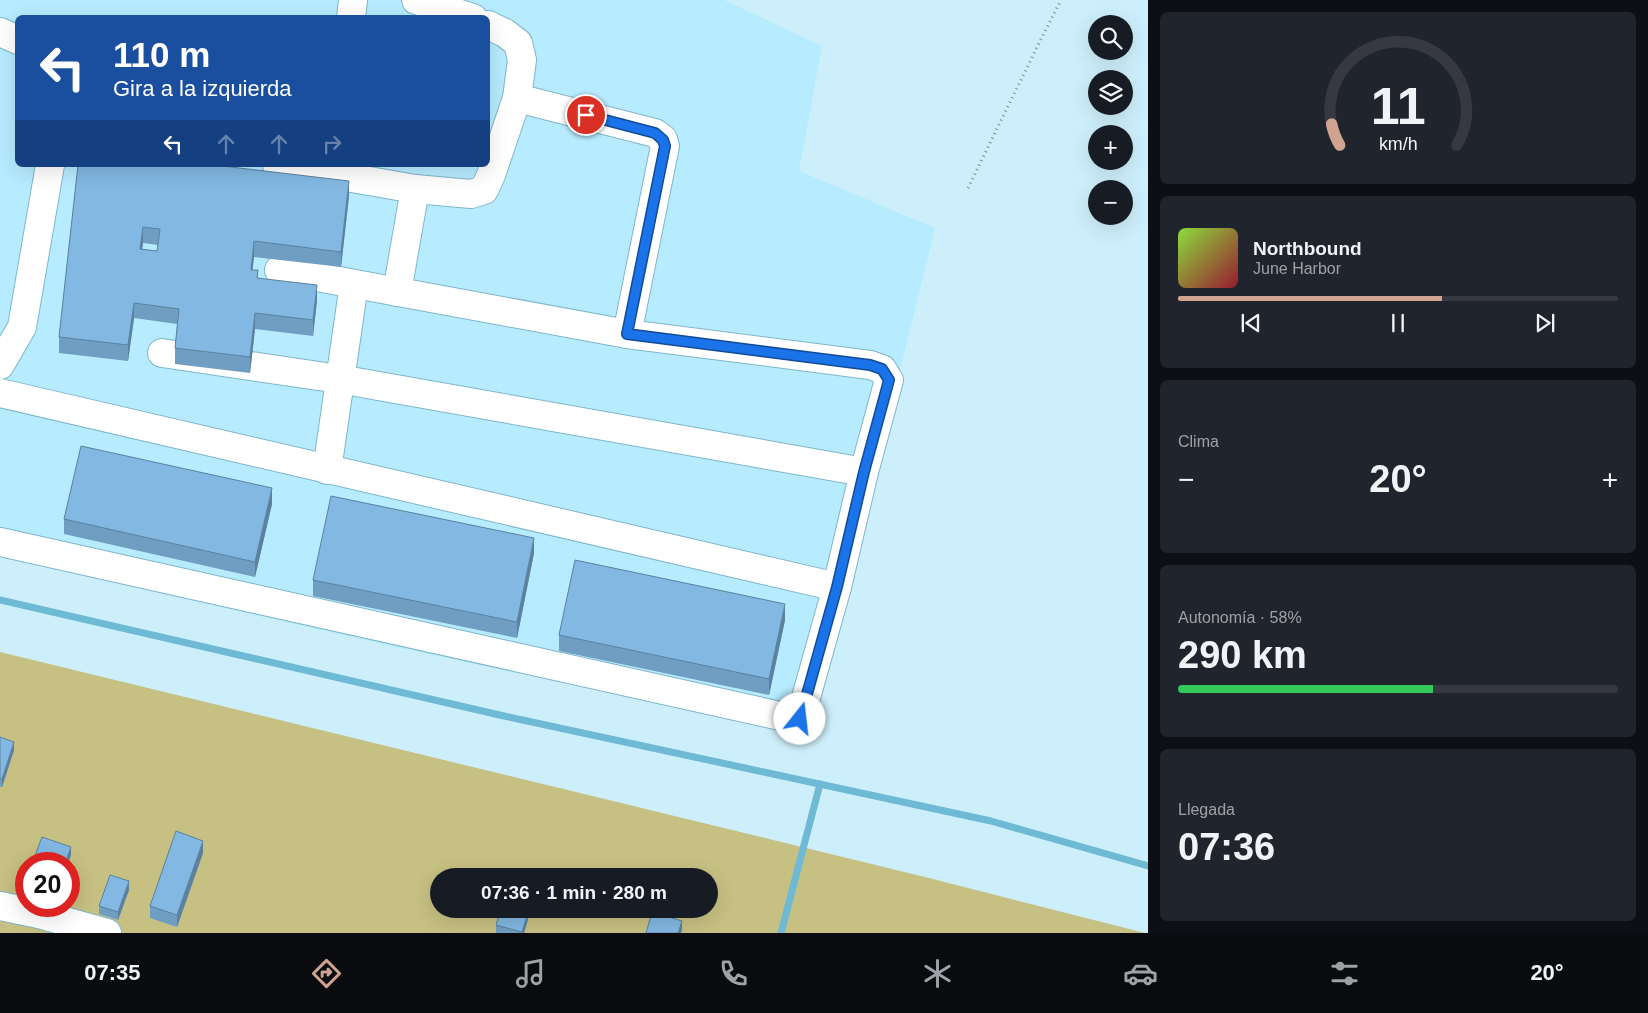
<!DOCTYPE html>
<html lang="es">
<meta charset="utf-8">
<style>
body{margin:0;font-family:Arial,sans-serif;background:#20242c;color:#f1f3f6;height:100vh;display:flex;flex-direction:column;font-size:19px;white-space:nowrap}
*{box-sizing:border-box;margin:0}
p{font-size:16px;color:#9ea1a6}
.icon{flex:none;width:28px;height:28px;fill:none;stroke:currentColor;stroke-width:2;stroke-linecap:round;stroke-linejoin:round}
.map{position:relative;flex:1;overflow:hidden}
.details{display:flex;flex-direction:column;gap:12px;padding:12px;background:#0d0f14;width:500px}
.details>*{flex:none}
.hud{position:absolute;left:15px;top:15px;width:475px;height:152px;border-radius:8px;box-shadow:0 5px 20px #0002;background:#1a4fa0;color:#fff;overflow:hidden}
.fabs{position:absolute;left:1088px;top:15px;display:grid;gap:10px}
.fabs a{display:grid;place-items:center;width:45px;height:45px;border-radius:50%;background:#171b24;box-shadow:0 5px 20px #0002;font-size:25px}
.speed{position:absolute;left:15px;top:852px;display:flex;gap:10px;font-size:25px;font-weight:700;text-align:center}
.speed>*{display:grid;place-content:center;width:65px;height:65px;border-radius:50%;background:#171b24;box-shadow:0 5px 20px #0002;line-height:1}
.speed .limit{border:8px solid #d22;background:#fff;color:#111}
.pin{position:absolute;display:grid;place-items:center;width:42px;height:42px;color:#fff;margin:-21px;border:2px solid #fff;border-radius:50%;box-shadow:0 1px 5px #0007}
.me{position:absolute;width:55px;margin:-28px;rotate:16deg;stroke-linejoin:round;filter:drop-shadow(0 0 4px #0008)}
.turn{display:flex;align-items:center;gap:18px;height:105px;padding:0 15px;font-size:22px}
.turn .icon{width:65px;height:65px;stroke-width:2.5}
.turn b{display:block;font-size:35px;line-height:42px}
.lanes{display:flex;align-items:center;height:48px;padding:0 15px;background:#0003;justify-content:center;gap:25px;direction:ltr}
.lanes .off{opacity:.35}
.big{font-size:38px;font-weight:800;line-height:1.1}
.details .tile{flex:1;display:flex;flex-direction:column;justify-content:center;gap:8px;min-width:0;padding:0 18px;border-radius:8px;background:#20242c}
.details .dial{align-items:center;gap:0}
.dial svg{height:130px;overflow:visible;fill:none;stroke:#363941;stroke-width:7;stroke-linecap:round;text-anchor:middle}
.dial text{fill:#f1f3f6;stroke:none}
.song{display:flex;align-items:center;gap:15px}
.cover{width:60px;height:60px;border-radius:8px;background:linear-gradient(135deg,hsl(90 70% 55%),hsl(350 70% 35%))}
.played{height:5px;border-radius:2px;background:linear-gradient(90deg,#d0a48f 60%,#363941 60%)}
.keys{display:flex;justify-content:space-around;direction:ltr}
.heat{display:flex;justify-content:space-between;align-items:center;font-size:28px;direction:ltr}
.charge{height:8px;border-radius:4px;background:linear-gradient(90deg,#34c759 58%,#363941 0)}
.trip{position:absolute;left:430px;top:868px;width:288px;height:50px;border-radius:25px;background:#171b24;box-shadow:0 5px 20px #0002;font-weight:800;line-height:50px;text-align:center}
.menu{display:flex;height:80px;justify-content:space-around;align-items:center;background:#090b0e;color:#9ea1a6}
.menu .icon{width:35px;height:35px}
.menu .selected{color:#d0a48f}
.menu b{font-size:22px;color:#f1f3f6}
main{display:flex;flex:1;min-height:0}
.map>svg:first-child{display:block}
.built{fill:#b7ebff;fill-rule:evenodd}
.green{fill:#c7c083;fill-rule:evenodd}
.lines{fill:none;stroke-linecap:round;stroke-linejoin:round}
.stream{stroke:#6eb9d3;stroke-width:7}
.minor-casing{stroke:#7eb6ca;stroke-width:30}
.path{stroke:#75919b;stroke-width:3;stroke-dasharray:1 4;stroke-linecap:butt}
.minor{stroke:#fff;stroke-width:28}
.wall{fill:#709ec2;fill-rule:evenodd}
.shaded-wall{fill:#5b819e}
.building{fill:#82b8e2;stroke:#5b819e;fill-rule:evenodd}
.route-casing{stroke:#114b97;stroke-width:12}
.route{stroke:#1a73e8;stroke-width:9}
</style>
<main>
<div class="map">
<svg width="1148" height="933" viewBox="0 0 1148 933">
<rect width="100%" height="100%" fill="#cdeffb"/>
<!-- built -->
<path class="built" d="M0,0h724l98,46 -23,125 136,57 -37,150 -94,356 -409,-87 -395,-90zM18,18h470v147h-470z"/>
<!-- green -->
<path class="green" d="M0,652l929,226 216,55h-1145zM26,864h43v42h-43zM439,876h270v33h-270z"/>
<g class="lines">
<!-- stream -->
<g class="stream">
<path d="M0,600l504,116 487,105 157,45"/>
<path d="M781,933l39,-149"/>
</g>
<!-- minor casing -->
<g class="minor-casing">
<g id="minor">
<path d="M416,0l57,18"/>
<path d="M351,18l2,-18"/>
<path d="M488,25l17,8 13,10 4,17 -5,38"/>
<path d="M0,32l18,8"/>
<path d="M277,165l138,24 56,5 13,-4 7,-15 26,-77 138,35 8,6 2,7 -38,188"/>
<path d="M397,292l18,-103"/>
<path d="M162,353l177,26 525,93"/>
<path d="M0,365l22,-38 28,-162"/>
<path d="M0,393l837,194"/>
<path d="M327,470l27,-186"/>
<path d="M0,542l798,178 2,-1 37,-132 27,-115 25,-92 -7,-11 -12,-4 -243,-31 -348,-64"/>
<path d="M0,906l39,8 68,19"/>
</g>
</g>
<!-- path -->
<path class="path" d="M968,188l71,-145 22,-43"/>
<!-- minor -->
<use href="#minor" class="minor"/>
</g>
<!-- wall -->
<g class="wall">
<path d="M78,165l271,31 -8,71 -87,-10 -2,13 6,8 59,22 -4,36 -58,-7 -5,44 -75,-9v-16l2,-24 -43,-6 -6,43 -69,-8v-16zM143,243l15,2 -1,6 -15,-2z"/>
<path d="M272,504l-17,73 -191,-43v-15z"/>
<path d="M534,553l-17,85 -204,-42v-16z"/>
<path d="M785,620l-16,75 -210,-44v-16z"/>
<path d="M0,737l14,13 -12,37h-2z"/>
<path d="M203,853l-26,74 -27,-9v-12z"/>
<path d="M26,881v20l-3,-1v-8z"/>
<path d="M129,890l-11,30 -19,-6v-8z"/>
<path d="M41,906h13l-2,4z"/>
<path d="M501,909h30l-7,24h-28v-8z"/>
</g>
<!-- shaded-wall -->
<g class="shaded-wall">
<path d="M349,181v15l-8,71v-15z"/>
<path d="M143,227v16l-3,22v-16z"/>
<path d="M254,241v16l-3,28v-15z"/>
<path d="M317,285v15l-4,36v-16z"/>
<path d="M134,303v15l-6,43v-16z"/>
<path d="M255,313v16l-5,44v-16z"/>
<path d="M272,488v16l-17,73v-15z"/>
<path d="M534,538v15l-17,85v-16z"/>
<path d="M785,604v16l-16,75v-16z"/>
<path d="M14,742v8l-12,37v-8z"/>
<path d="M203,841v12l-26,74v-12z"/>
<path d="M71,847v8l-3,9h-3z"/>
<path d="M129,881v9l-11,30v-8z"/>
<path d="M529,909h2l-7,24h-2z"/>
<path d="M682,921v9l-1,3h-3z"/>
</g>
<!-- building -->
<g class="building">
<path d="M78,165h136l135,16 -8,71 -87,-11 -3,29h7l-1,8 60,7 -4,35 -58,-7 -5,44 -75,-9 4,-39 -45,-6 -6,42 -69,-8zM143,227l17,2 -3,22 -17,-2z"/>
<path d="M81,446l191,42 -17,74 -191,-43z"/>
<path d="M331,496l203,42 -17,84 -204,-42z"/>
<path d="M575,560l210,44 -16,75 -210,-44z"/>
<path d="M0,737l14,5 -12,37h-2z"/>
<path d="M176,831l27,10 -26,74 -27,-9z"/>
<path d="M42,837l29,10 -6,17h-33z"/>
<path d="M110,875l19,6 -11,31 -19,-6z"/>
<path d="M26,881v12l-3,-1z"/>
<path d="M501,909h28l-7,23 -26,-7z"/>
<path d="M652,912l30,9 -4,12h-32z"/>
</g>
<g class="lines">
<!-- route casing -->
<g class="route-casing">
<path id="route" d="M586,115l69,18 8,7 2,6 -38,188 243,31 12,4 7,11 -25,92 -27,115 -37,132"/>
</g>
<!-- route -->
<use href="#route" class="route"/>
</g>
</svg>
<div class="fabs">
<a><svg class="icon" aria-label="search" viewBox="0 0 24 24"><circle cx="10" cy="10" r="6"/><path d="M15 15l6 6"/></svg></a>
<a><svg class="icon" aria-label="layers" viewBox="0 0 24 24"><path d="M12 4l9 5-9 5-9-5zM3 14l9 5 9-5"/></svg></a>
<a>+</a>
<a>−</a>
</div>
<div class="speed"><div class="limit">20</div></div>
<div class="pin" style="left:586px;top:115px;background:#d93025"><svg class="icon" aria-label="arrive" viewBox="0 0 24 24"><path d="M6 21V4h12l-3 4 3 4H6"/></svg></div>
<svg class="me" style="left:800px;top:719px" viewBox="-20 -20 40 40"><circle r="19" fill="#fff"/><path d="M0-13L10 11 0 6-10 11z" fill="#1a73e8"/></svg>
<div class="trip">07:36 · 1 min · 280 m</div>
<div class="hud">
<div class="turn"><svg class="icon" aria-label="left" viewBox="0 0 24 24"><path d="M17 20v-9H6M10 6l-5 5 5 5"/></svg><div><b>110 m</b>Gira a la izquierda</div></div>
<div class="lanes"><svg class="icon" aria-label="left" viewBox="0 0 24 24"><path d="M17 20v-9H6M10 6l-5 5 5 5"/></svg><svg class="icon off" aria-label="ahead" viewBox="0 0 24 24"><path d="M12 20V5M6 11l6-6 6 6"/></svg><svg class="icon off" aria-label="ahead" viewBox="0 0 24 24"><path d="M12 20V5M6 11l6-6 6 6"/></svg><svg class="icon off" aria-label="right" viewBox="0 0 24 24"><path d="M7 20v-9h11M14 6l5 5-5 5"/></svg></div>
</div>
</div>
<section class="details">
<div class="tile dial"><svg viewBox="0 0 100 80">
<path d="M14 69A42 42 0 1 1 86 69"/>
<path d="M14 69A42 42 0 0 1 9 56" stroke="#d0a48f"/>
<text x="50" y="56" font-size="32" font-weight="700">11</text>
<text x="50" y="72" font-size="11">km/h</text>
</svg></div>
<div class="tile">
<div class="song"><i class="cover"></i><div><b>Northbound</b><p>June Harbor</p></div></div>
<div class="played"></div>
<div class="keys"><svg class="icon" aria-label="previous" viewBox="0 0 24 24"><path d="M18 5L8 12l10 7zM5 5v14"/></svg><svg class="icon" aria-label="pause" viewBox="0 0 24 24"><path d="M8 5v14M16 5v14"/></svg><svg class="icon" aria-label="next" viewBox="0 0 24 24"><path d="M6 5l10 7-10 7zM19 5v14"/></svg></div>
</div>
<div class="tile"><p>Clima</p>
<div class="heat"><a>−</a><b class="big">20°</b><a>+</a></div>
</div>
<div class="tile"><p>Autonomía · 58%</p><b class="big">290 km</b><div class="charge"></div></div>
<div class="tile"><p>Llegada</p><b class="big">07:36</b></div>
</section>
</main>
<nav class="menu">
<b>07:35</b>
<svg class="icon selected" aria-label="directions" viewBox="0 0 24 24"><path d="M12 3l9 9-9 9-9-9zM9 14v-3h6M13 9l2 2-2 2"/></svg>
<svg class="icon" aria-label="music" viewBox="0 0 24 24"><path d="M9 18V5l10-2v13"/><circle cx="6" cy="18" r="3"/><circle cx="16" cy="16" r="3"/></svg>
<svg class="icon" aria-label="phone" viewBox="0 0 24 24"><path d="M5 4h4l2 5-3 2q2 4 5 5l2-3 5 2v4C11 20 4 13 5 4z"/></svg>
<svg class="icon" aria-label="climate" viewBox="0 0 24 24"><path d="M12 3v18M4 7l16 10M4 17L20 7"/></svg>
<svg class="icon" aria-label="car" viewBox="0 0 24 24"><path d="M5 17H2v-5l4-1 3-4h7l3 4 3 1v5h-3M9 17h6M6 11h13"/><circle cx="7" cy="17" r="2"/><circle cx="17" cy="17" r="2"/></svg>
<svg class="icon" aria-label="filters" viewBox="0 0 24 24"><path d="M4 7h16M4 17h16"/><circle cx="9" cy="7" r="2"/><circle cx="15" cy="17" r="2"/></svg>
<b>20°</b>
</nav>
